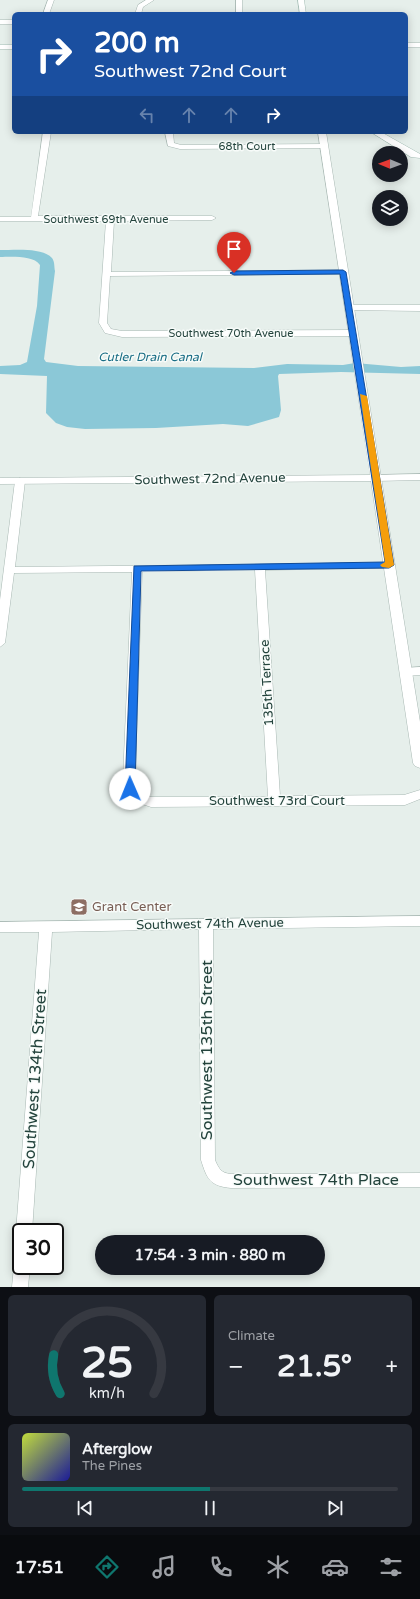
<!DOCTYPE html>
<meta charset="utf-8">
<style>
body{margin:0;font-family:"Varela Round",sans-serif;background:#242831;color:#f1f3f6;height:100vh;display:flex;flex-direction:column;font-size:15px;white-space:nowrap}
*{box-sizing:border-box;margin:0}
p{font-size:13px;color:#9ea1a6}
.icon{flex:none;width:22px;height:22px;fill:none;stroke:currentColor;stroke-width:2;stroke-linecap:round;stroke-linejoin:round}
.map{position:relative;height:1287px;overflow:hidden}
.sheet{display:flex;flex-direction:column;gap:8px;padding:8px;background:#0d0f14;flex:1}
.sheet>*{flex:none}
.guide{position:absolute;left:12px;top:12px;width:396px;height:122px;border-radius:6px;box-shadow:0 2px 10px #0003;background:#1a4fa0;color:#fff;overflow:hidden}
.needle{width:26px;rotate:271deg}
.buttons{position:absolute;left:372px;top:146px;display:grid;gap:8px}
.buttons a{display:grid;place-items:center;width:36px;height:36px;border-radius:50%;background:#171b24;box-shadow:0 2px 10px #0003;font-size:20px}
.speed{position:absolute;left:12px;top:1223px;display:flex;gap:8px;font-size:20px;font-weight:700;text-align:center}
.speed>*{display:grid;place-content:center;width:52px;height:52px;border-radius:50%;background:#171b24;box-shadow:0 2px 10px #0003;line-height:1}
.speed .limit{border:2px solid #111;border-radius:6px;background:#fff;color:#111}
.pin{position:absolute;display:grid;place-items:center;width:34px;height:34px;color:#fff;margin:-41px -17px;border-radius:50% 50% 50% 0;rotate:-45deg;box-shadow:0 0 4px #0007}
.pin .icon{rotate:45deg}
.me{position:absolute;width:44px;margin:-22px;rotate:359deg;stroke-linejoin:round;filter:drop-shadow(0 0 3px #0008)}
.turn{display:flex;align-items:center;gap:14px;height:84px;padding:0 16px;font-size:18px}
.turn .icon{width:52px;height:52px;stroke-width:2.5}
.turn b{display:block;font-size:28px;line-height:34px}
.lanes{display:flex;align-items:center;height:38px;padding:0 16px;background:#0003;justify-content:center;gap:20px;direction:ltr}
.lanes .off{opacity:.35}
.big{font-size:30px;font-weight:700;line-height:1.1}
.sheet .tile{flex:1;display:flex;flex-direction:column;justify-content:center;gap:6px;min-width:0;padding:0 14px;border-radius:6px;background:#242831}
.sheet .dial{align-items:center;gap:0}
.dial svg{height:104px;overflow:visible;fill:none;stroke:#363941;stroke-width:7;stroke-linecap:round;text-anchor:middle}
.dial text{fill:#f1f3f6;stroke:none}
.song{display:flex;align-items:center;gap:12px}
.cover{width:48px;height:48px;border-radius:6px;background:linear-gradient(135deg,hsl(70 70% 55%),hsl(240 70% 35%))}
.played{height:4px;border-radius:2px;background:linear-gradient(90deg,#0f766e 50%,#363941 50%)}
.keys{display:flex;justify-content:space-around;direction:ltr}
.heat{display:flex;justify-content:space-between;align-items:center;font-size:22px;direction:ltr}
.sheet .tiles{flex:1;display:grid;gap:8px;grid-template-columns:1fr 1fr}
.tile:last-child{grid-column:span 2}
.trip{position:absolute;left:95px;top:1235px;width:230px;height:40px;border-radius:20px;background:#171b24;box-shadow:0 2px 10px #0003;font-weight:700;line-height:40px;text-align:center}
.menu{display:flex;height:64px;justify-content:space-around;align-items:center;background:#090b0e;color:#9ea1a6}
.menu .icon{width:28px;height:28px}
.menu .active{color:#0f766e}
.menu b{font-size:18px;color:#f1f3f6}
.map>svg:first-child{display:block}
.water{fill:#8bc8d7}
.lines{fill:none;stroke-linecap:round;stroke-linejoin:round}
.minor-casing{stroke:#a8b8b3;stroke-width:1}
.tertiary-casing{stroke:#a8b8b3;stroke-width:1}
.secondary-casing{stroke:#a3bcb4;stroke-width:1}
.minor{fill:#fff;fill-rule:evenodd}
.tertiary{fill:#fff;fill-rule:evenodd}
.secondary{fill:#fff;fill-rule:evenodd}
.route{fill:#1a73e8;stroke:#114b97}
.slow{fill:#f59e0b}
.labels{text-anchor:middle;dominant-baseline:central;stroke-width:3;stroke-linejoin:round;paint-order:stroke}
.far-street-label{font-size:11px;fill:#23433c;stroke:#f7fbf9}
.far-water-label{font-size:12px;font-style:italic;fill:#186d84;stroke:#f7fbf9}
.street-label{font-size:13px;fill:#23433c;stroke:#f7fbf9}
.education-label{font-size:13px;fill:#785e54;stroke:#f7fbf9;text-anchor:start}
.near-street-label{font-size:16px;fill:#23433c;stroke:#f7fbf9}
</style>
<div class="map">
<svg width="420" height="1287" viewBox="0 0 420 1287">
<rect width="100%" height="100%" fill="#e6efeb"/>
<!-- water -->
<path class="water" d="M0,250c14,0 42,-3 52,8 3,4 2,9 3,13l-11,88 2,3 32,4 176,2 33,-4 56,1 12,-2 46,4 19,-1v8l-79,-2 -62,2 -1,2 3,34 -2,7 -31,9 -25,-2 -67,4 -71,1 -18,-2 -11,-4 -10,-10 1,-37 -47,-2v-8l20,-1 7,-3 10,-56 3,-41c-7,-10 -29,-8 -40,-8z"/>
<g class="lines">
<!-- minor casing -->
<g class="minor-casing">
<g id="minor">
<path d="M48,0h6l-5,14h-6z"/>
<path d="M146,0h8l-11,7 -2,7h-6l3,-9z"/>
<rect x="236" y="0" width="6" height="14"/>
<rect x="0" y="20" width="14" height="4"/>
<path d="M43,132h8l-13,84h174l4,2 -4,2 -98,1 -3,51 232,-2 4,2 -4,2 -233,2 -3,47 4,6 11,2 231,-1 4,3 -4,3 -231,1 -17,-4 -6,-10 7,-102h-106v-4h31z"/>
<path d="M165,132h8l1,11 7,2 143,-1 4,2 -4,2 -144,1 -12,-3z"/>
<path d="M349,305h71v6l-74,-1 -1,-2z"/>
<path d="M420,474v6l-45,1 -5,-3 5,-3z"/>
<path d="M20,478l5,3 -10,86 378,-4 1,2 -1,2 -4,1 -124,2 15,226 124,-1 16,-5v9l-15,6 -254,2 -21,-7 -6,-11 -1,-10 9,-207 -118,1 -9,70 -5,4v-47l15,-119zM255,570l13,227h-117l-13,-3 -3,-15 7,-207z"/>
<path d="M420,667v8l-14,1 -6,-4 6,-4z"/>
<path d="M420,916v10l-207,3 2,231c4,9 6,13 16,14l189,-1v14l-189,1c-21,-2 -24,-9 -30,-28l-2,-231 -147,3 -20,300h-11v6l-2,-1 -3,-5 23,-300h-39v-10z"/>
<path d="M21,1259v7h9l-2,21h-16l2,-21 2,-5z"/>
</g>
</g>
<!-- tertiary casing -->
<g class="tertiary-casing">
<g id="tertiary">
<rect x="406" y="43" width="14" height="4"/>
<path d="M318,132h8l94,590v46l-5,-2 -2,-3 -42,-282 -371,3v-6l370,-3z"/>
</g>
</g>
<!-- secondary casing -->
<g class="secondary-casing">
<g id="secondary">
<path d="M298,0h6l2,14h-6z"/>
<rect x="0" y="45" width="14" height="4"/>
<path d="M371,132h10l39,22v4l-9,-1z"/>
</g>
</g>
<!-- minor -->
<use href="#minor" class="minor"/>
<!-- tertiary -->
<use href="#tertiary" class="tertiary"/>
<!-- secondary -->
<use href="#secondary" class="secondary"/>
</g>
<!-- route -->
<path class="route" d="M343,270l3,2 48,293 -5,3 -248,3 -6,218 -2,2h-7l-1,-2 9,-223 251,-4 -45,-288 -106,1 -4,-2 4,-2z"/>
<!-- slow -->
<path class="slow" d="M360,394l7,2 27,169 -5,3 -7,-1 -2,-2 5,-3z"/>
<!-- icons -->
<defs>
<g id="school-square" transform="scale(0.9)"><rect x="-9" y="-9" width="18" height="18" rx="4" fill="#8d6e63" stroke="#f7fbf9"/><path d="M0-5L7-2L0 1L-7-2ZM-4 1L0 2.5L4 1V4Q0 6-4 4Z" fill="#fff"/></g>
</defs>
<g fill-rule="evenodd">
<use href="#school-square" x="79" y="907"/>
</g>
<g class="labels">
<!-- far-street labels -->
<g class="far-street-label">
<text x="247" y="146">68th Court</text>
<text x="106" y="219">Southwest 69th Avenue</text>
<text x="231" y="333">Southwest 70th Avenue</text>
</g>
<!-- far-water labels -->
<g class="far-water-label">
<text x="150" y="357">Cutler Drain Canal</text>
</g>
<!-- street labels -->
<g class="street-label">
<text transform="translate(210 479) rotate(-1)">Southwest 72nd Avenue</text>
<text transform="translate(267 683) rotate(-93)">135th Terrace</text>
<text x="277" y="801">Southwest 73rd Court</text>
<text transform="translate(210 924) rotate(-1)">Southwest 74th Avenue</text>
</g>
<!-- education labels -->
<g class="education-label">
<text x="92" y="907">Grant Center</text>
</g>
<!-- near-street labels -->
<g class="near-street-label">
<text transform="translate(207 1050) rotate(-90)">Southwest 135th Street</text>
<text transform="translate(35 1079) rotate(-86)">Southwest 134th Street</text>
<text x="316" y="1180">Southwest 74th Place</text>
</g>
</g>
</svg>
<div class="buttons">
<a><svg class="needle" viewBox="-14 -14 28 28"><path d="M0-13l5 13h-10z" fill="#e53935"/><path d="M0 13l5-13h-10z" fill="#9ea1a6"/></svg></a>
<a><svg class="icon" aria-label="layers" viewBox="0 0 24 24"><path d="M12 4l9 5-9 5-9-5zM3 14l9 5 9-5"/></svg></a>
</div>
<div class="speed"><div class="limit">30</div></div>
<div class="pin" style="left:234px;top:273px;background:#d93025"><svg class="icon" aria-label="arrive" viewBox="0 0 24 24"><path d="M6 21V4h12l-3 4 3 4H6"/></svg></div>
<svg class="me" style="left:130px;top:789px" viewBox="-20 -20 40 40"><circle r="19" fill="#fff"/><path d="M0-13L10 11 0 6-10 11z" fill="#1a73e8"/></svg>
<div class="trip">17:54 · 3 min · 880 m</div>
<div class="guide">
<div class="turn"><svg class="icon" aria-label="right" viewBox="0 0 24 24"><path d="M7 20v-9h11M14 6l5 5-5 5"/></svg><div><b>200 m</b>Southwest 72nd Court</div></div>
<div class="lanes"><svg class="icon off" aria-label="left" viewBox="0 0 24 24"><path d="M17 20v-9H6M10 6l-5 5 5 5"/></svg><svg class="icon off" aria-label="ahead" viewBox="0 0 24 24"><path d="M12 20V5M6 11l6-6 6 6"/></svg><svg class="icon off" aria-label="ahead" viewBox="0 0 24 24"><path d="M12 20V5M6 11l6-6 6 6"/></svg><svg class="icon" aria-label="right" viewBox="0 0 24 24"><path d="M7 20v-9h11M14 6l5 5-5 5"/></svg></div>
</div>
</div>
<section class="sheet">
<div class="tiles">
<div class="tile dial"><svg viewBox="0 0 100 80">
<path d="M14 69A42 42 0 1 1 86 69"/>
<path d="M14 69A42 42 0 0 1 9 39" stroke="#0f766e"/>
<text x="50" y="56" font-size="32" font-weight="700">25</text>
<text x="50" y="72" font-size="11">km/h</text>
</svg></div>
<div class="tile"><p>Climate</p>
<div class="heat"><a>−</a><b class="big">21.5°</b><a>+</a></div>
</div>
<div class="tile">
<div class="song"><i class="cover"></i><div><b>Afterglow</b><p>The Pines</p></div></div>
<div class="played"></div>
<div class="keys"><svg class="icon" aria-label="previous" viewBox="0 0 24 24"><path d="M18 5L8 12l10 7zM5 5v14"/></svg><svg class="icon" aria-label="pause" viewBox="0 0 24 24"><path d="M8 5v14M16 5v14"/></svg><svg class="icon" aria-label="next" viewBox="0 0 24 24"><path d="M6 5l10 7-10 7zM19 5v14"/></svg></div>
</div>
</div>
</section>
<nav class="menu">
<b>17:51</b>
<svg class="icon active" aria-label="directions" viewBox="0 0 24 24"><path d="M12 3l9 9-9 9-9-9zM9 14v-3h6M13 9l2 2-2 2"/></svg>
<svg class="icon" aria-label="music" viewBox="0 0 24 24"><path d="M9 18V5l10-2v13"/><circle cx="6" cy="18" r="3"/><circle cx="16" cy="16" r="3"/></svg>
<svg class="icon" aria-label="phone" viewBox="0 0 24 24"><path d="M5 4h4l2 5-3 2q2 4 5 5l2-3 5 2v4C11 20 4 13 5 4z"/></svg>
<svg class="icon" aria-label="climate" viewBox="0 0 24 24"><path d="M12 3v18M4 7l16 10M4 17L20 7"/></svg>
<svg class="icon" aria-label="car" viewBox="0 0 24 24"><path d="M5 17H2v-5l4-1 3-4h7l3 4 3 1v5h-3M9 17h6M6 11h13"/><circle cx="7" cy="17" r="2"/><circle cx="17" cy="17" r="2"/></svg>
<svg class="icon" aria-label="filters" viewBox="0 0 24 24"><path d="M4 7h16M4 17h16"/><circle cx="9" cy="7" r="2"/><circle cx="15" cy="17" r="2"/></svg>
</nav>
